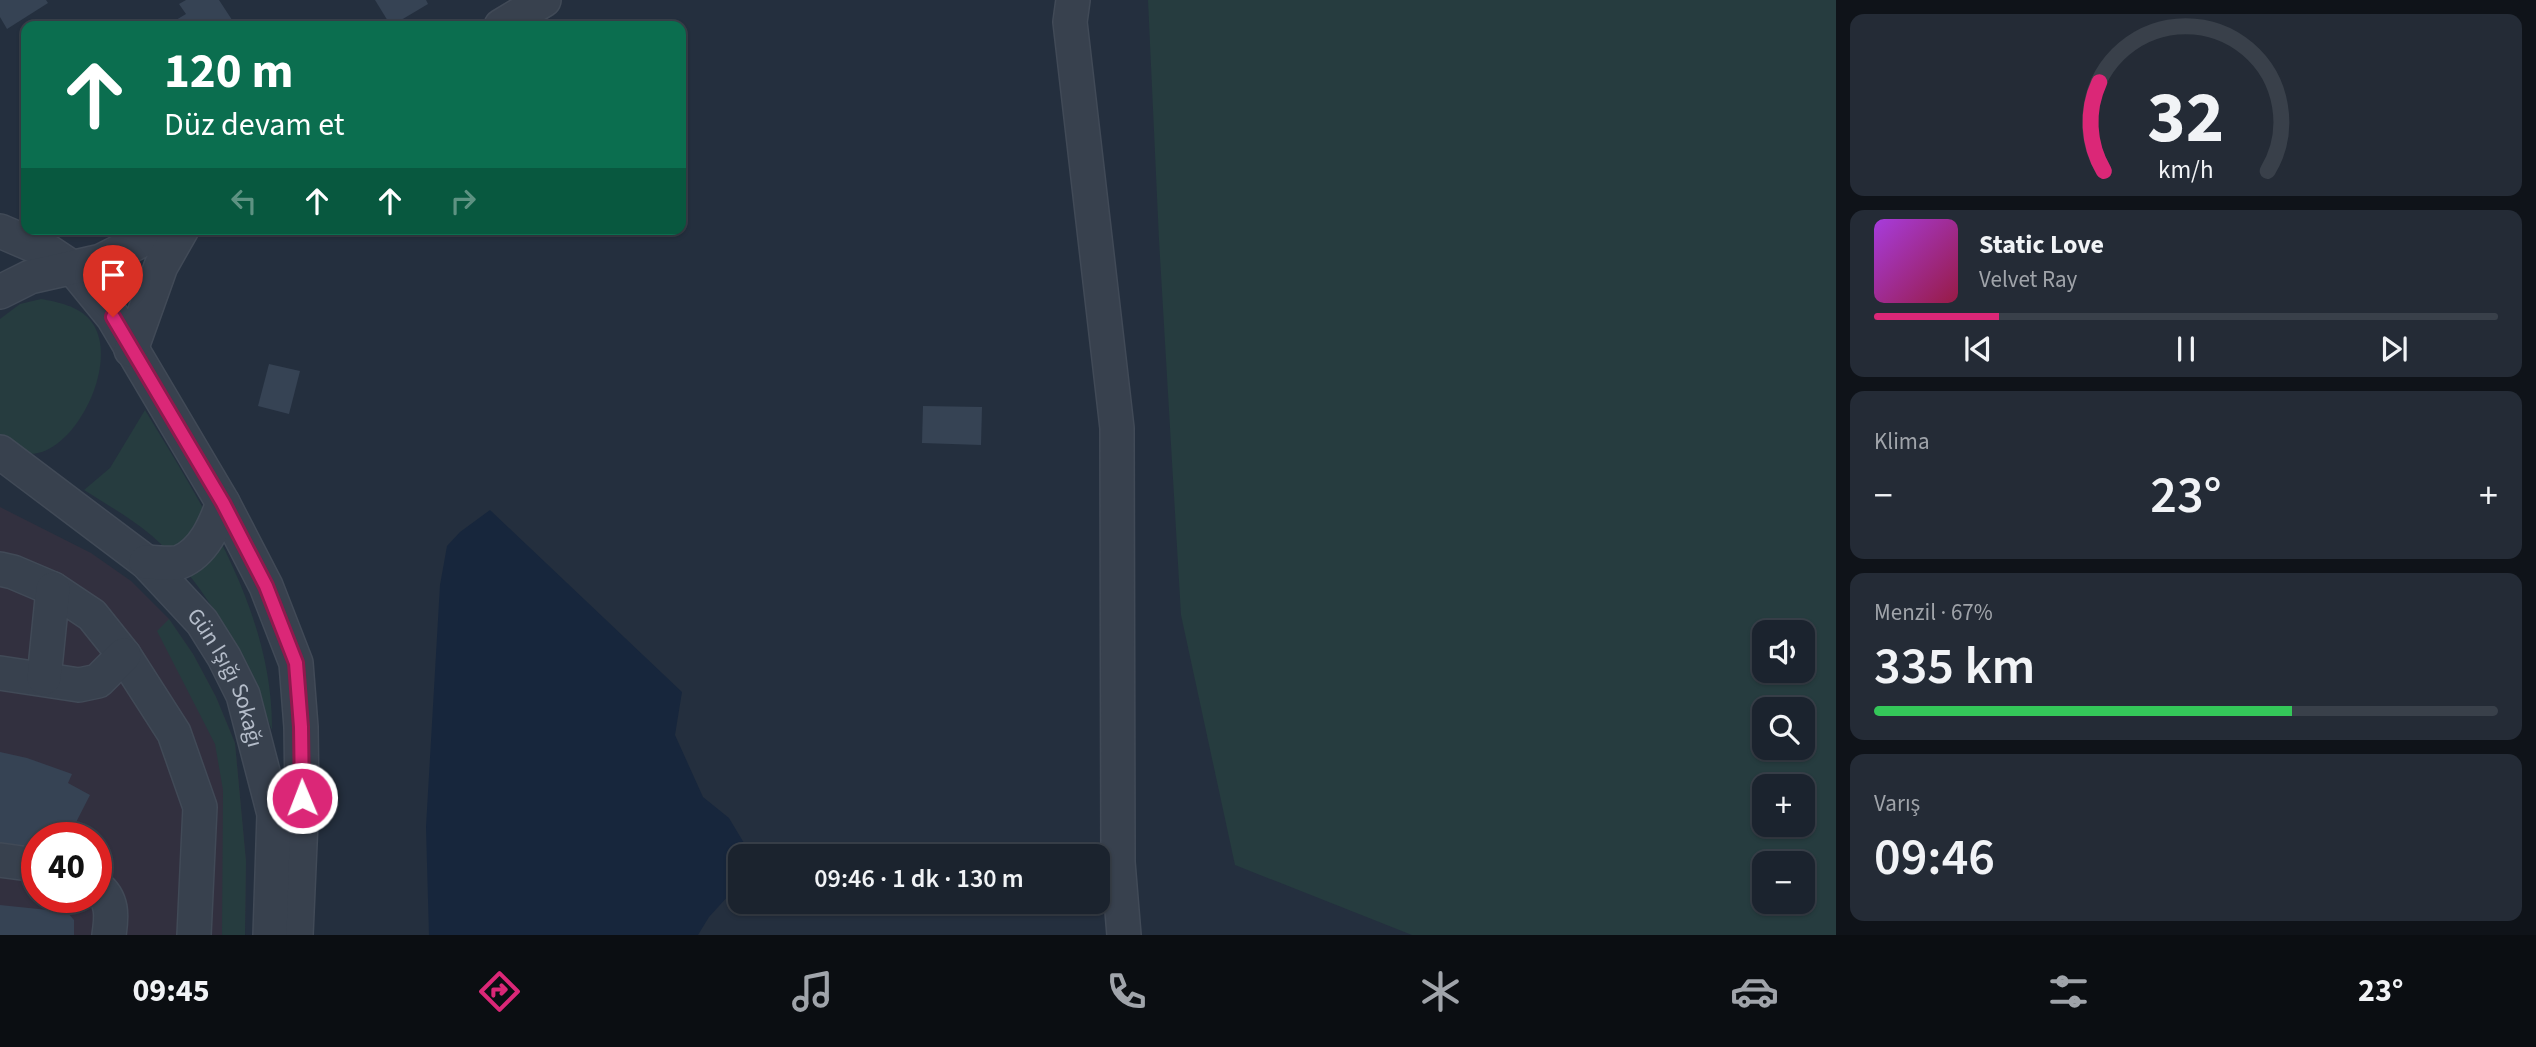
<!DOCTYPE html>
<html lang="tr">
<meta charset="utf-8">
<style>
body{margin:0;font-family:"Source Sans 3",sans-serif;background:#242b36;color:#f1f3f6;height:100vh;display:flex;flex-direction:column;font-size:26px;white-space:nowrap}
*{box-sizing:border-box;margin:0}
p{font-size:23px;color:#a0a4aa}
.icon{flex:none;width:38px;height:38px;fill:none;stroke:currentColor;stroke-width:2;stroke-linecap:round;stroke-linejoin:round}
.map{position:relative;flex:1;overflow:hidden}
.side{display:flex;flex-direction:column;gap:14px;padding:14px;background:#0f1319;width:700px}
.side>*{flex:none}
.hud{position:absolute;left:21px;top:21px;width:665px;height:214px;border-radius:14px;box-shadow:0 2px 5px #0004,0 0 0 2px #39404a;background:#0b6e4f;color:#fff;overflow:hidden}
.buttons{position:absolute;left:1752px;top:620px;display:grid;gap:14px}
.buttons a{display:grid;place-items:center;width:63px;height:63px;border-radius:14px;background:#1b232e;box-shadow:0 2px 5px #0004,0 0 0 2px #39404a;font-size:35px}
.speed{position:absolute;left:21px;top:822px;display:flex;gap:14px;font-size:35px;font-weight:700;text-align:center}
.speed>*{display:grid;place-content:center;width:91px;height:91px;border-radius:50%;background:#1b232e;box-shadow:0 2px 5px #0004,0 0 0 2px #39404a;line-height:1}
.speed .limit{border:10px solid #d22;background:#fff;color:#111}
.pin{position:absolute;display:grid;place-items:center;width:60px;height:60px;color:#fff;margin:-72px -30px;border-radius:50% 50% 50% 0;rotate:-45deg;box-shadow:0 0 7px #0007}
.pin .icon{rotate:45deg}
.me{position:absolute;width:77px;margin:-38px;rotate:359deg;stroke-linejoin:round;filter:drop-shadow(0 0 5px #0008)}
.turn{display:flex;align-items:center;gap:24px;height:147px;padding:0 28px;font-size:32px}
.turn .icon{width:91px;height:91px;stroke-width:2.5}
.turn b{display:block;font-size:49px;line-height:60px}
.lanes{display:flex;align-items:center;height:66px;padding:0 28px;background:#0003;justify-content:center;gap:35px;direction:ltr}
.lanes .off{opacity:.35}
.big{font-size:52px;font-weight:600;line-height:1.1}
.side .widget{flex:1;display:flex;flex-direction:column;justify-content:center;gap:10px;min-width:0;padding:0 24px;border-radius:14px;background:#242b36}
.side .dial{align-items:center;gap:0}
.dial svg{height:182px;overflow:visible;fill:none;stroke:#39404a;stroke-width:7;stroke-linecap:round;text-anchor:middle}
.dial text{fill:#f1f3f6;stroke:none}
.song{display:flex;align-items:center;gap:21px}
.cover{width:84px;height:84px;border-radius:10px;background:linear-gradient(135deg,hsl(280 70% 55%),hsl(340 70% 35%))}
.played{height:7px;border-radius:4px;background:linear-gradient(90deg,#db2777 20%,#39404a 20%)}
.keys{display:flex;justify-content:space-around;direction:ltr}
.heat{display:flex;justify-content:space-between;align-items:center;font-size:38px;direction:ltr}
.charge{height:10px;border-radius:5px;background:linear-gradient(90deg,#34c759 67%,#39404a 0)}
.trip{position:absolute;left:728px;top:844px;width:382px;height:70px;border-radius:14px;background:#1b232e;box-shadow:0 2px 5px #0004,0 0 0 2px #39404a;font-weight:600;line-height:70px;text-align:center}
.dock{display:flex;height:112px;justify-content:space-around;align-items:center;background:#0b0e12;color:#a0a4aa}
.dock .icon{width:49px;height:49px}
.dock .selected{color:#db2777}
.dock b{font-size:32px;color:#f1f3f6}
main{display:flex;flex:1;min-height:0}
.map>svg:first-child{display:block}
.medical{fill:#32303f;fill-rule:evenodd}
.green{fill:#263c3f;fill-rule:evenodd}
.water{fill:#17263c}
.building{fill:#364354}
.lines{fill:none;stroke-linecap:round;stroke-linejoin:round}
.minor-casing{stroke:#414a57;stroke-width:36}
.minor{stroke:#38414e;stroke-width:33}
.route-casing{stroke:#8e194d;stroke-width:18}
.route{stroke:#db2777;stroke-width:12}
.labels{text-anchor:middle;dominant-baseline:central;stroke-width:7;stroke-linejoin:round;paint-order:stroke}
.street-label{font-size:23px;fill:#b4bcc9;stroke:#1d2633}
</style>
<main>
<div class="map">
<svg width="1836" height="935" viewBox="0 0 1836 935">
<rect width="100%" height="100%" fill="#242f3e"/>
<!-- medical -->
<path class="medical" d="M0,507l91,46 40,28 38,38 24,35 23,43 19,46 11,118 -1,74h-245zM37,838h59v60h-59z"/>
<!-- green -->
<g class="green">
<path d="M1148,0h688v935h-424l-177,-70 -54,-250 -22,-375zM1764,632h38v38h-38zM1764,709h38v38h-38zM1764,786h38v38h-38zM1764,863h38v38h-38z"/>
<path d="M41,299c17,3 37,7 49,21 30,35 -7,118 -48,132 -14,4 -28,2 -42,-2v-131l20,-15z"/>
<path d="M145,410c59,98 128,203 127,320 -31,-74 -59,-140 -121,-195 -20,-17 -44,-30 -67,-45l26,-22z"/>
<path d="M169,619l24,35 23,43 19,46 11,118 -1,74h-23l1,-145 -8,-46 -58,-113z"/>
</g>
<!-- water -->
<path class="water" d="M490,510l192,182 -7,43 28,62 26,21 15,25 1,13h-5v27l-31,34 -11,18h-269l-3,-108 14,-242 7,-39 13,-14z"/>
<!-- building -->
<g class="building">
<path d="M0,0h46l2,3 -41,26 -7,-12z"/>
<path d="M186,0h33l17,26h-70l20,-12 -7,-10z"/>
<path d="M375,0h51l2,4 -37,22z"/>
<path d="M269,364l31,7 -11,43 -31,-8z"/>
<path d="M923,406l59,1 -1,38 -59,-2z"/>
<path d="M0,752l27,6 45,16 -4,9 22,12 -22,43h-31v22l-37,-14z"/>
<path d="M0,905l67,7 7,8v15h-74z"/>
</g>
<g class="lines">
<!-- minor casing -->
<g class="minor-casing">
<g id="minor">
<path d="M1073,0l-3,22 47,406 1,434 6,73"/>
<path d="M501,26l43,-26"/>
<path d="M0,231l49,21 24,16 40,49 110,186 43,83 30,77 5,64 1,71 -6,137"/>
<path d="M0,292l30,-15 71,-16 63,-32"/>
<path d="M131,350l30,-84 21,-37"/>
<path id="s1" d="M0,452l146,110 56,60 22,35 19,38 31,119 -4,121"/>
<path d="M146,562c9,0 25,3 34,0 24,-10 35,-37 43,-59"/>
<path d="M0,569l13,3 40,17 39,26 32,40 50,78 26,74 -6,128"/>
<path d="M0,673l79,12 19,-4 26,-26"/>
<path d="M44,678l9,-89"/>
<path d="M0,860l37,5"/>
<path d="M96,886c17,13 16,29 13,49"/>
</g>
</g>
<!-- minor -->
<use href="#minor" class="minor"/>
</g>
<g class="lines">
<!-- route casing -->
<g class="route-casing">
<path id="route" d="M113,317l110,186 43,83 30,77 5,64 1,71"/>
</g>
<!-- route -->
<use href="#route" class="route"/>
</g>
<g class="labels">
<!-- street labels -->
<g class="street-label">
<text stroke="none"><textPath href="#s1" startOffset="326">Gün Işığı Sokağı</textPath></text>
</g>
</g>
</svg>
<div class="buttons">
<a><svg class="icon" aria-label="sound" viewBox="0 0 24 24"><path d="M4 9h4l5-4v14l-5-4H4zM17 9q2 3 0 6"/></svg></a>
<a><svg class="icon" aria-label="search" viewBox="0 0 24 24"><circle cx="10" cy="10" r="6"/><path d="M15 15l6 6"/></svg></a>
<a>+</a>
<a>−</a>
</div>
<div class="speed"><div class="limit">40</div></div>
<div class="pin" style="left:113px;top:317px;background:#d93025"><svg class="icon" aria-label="arrive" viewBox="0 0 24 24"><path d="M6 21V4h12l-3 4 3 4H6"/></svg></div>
<svg class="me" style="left:302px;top:798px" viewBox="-20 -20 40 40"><circle r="17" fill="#db2777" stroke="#fff" stroke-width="3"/><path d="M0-11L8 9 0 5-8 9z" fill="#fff"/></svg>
<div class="trip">09:46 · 1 dk · 130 m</div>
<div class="hud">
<div class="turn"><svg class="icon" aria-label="ahead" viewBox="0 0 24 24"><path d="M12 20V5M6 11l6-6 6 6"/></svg><div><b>120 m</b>Düz devam et</div></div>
<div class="lanes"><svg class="icon off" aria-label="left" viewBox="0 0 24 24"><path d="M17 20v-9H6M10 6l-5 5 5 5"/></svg><svg class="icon" aria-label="ahead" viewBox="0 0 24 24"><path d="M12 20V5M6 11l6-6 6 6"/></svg><svg class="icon" aria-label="ahead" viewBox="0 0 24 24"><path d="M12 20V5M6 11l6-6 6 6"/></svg><svg class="icon off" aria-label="right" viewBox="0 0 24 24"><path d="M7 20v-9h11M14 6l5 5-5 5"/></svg></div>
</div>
</div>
<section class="side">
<div class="widget dial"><svg viewBox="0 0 100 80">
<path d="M14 69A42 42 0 1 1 86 69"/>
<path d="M14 69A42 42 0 0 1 12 30" stroke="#db2777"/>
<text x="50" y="56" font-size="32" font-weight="700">32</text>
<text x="50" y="72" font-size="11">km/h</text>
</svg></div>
<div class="widget">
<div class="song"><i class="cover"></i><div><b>Static Love</b><p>Velvet Ray</p></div></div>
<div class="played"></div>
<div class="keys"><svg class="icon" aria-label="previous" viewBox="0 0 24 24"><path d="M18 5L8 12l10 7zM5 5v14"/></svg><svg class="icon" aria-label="pause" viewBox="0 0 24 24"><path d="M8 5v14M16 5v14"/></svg><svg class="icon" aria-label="next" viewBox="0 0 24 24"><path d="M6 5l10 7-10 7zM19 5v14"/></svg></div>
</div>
<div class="widget"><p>Klima</p>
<div class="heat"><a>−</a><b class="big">23°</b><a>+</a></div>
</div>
<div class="widget"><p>Menzil · 67%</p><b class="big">335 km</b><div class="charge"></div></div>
<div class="widget"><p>Varış</p><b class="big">09:46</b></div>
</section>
</main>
<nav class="dock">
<b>09:45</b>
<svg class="icon selected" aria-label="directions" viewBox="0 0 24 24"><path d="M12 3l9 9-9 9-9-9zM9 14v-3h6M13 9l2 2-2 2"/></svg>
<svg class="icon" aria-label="music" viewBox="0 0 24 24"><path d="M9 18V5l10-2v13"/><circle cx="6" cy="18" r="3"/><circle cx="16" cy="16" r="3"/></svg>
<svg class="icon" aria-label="phone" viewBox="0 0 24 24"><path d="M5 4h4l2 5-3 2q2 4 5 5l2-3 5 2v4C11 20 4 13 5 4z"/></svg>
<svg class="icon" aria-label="climate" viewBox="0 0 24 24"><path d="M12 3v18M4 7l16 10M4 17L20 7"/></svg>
<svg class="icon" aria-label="car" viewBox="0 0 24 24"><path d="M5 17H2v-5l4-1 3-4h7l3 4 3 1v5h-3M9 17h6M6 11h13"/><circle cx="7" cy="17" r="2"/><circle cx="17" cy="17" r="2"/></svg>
<svg class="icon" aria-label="filters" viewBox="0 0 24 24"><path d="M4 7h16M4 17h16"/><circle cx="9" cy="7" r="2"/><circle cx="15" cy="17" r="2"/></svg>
<b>23°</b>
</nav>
